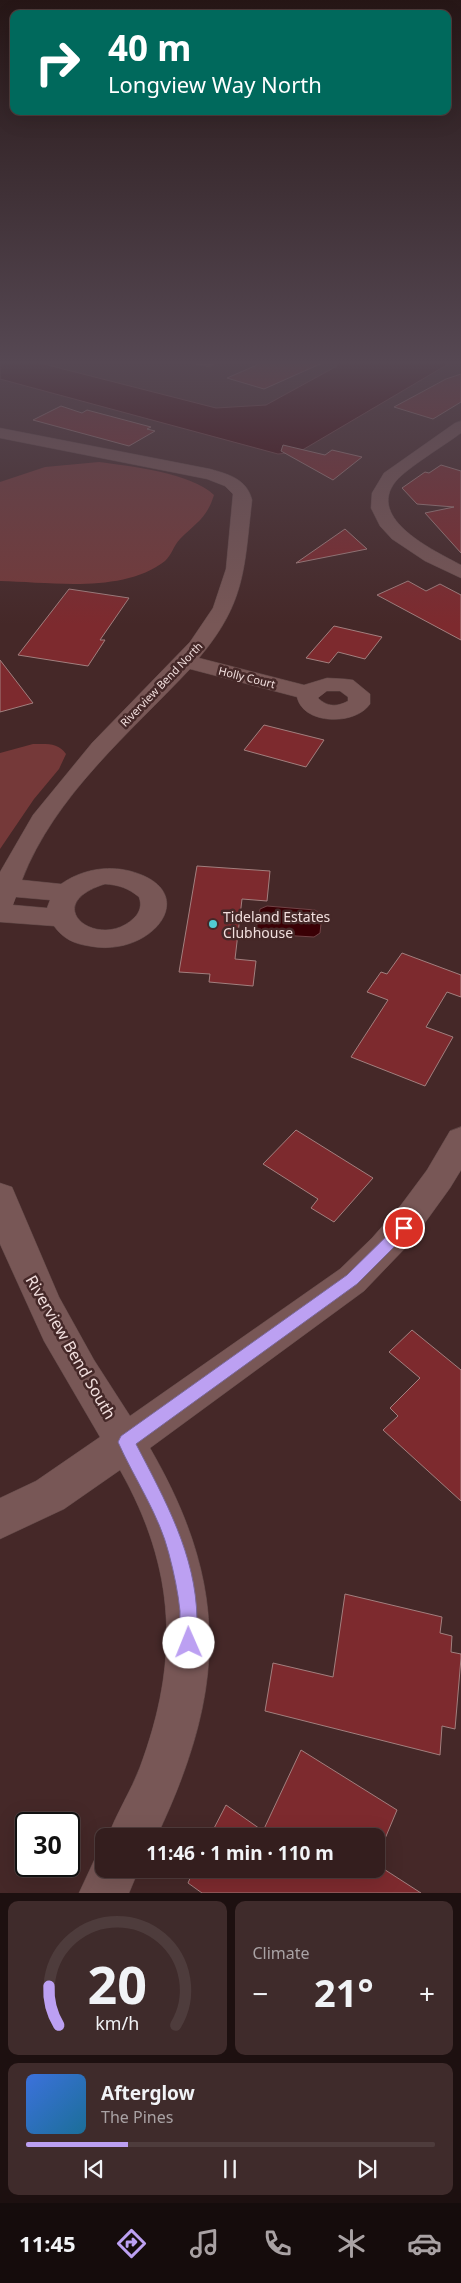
<!DOCTYPE html>
<meta charset="utf-8">
<style>
body{margin:0;font-family:"Noto Sans",sans-serif;background:#3f2b2b;color:#f1f3f6;height:100vh;display:flex;flex-direction:column;font-size:19px;white-space:nowrap}
*{box-sizing:border-box;margin:0}
p{font-size:16px;color:#a9a2a4}
.icon{flex:none;width:28px;height:28px;fill:none;stroke:currentColor;stroke-width:2;stroke-linecap:round;stroke-linejoin:round}
.map{position:relative;height:1893px;overflow:hidden}
.drawer{display:flex;flex-direction:column;gap:8px;padding:8px;background:#1d1010;flex:1}
.drawer>*{flex:none}
.banner{position:absolute;left:10px;top:10px;width:441px;height:105px;border-radius:10px;box-shadow:0 5px 20px #0002,0 0 0 1px #4e3c3c;background:#00695c;color:#fff;overflow:hidden}
.speed{position:absolute;left:15px;top:1812px;display:flex;gap:10px;font-size:25px;font-weight:700;text-align:center}
.speed>*{display:grid;place-content:center;width:65px;height:65px;border-radius:50%;background:#341e1e;box-shadow:0 5px 20px #0002,0 0 0 1px #4e3c3c;line-height:1}
.speed .limit{border:2px solid #111;border-radius:8px;background:#fff;color:#111}
.pin{position:absolute;display:grid;place-items:center;width:42px;height:42px;color:#fff;margin:-21px;border:2px solid #fff;border-radius:50%;box-shadow:0 1px 5px #0007}
.me{position:absolute;width:55px;margin:-28px;rotate:359deg;stroke-linejoin:round;filter:drop-shadow(0 0 4px #0008)}
.turn{display:flex;align-items:center;gap:18px;height:105px;padding:0 15px;font-size:22px}
.turn .icon{width:65px;height:65px;stroke-width:2.5}
.turn b{display:block;font-size:35px;line-height:42px}
.big{font-size:38px;font-weight:700;line-height:1.1}
.drawer .widget{flex:1;display:flex;flex-direction:column;justify-content:center;gap:8px;min-width:0;padding:0 18px;border-radius:10px;background:#3f2b2b}
.drawer .dial{align-items:center;gap:0}
.dial svg{height:130px;overflow:visible;fill:none;stroke:#4e3c3c;stroke-width:7;stroke-linecap:round;text-anchor:middle}
.dial text{fill:#f1f3f6;stroke:none}
.song{display:flex;align-items:center;gap:15px}
.cover{width:60px;height:60px;border-radius:8px;background:linear-gradient(135deg,hsl(220 70% 55%),hsl(200 70% 35%))}
.played{height:5px;border-radius:2px;background:linear-gradient(90deg,#bca0f2 25%,#4e3c3c 25%)}
.keys{display:flex;justify-content:space-around;direction:ltr}
.heat{display:flex;justify-content:space-between;align-items:center;font-size:28px;direction:ltr}
.drawer .tiles{flex:1;display:grid;gap:8px;grid-template-columns:1fr 1fr}
.widget:last-child{grid-column:span 2}
.trip{position:absolute;left:95px;top:1828px;width:290px;height:50px;border-radius:10px;background:#341e1e;box-shadow:0 5px 20px #0002,0 0 0 1px #4e3c3c;font-weight:700;line-height:50px;text-align:center}
.dock{display:flex;height:80px;justify-content:space-around;align-items:center;background:#150c0c;color:#a9a2a4}
.dock .icon{width:35px;height:35px}
.dock .active{color:#bca0f2}
.dock b{font-size:22px;color:#f1f3f6}
.map>svg:first-child{display:block}
.green{fill:#753939}
.water{fill:#3a0005;stroke:#714346}
.building{fill:#7d2a2e;stroke:#a27f7e}
.lines{fill:none;stroke-linecap:round;stroke-linejoin:round}
.minor-casing{stroke:#5e4645;stroke-width:1}
.minor{fill:#785756;fill-rule:evenodd}
.route{fill:#bca0f2;stroke:#7a689d}
.poi-dot{fill:#51ccd3;stroke:#452828;stroke-width:2}
.labels{text-anchor:middle;dominant-baseline:central;stroke-width:5;stroke-linejoin:round;paint-order:stroke}
.far-street-label{font-size:11px;fill:#f1dedd;stroke:#452828}
.poi-label{font-size:14px;fill:#f1dedd;stroke:#452828;text-anchor:start}
.near-street-label{font-size:16px;fill:#f1dedd;stroke:#452828}
</style>
<div class="map">
<svg width="461" height="1893" viewBox="0 0 461 1893">
<rect width="100%" height="100%" fill="#452828"/>
<!-- green -->
<g class="green">
<path d="M99,462c31,4 93,11 115,33 -7,23 -18,28 -34,44 -6,6 -9,17 -15,22 -42,33 -115,21 -165,20v-99l45,-15z"/>
<path d="M33,744c13,0 25,-2 33,10l-7,15 -25,30 -34,50v-96z"/>
</g>
<!-- water -->
<g class="water">
<path d="M0,360h28l188,48 50,-3 71,-39 -4,-6h122l-156,92 -21,2 -278,-75z"/>
<path d="M267,906l48,4 7,5 -2,18 -6,4 -51,-3 -7,-5 4,-20z"/>
</g>
<!-- building -->
<g class="building">
<path d="M254,360h75l-65,29 -37,-11 30,-13z"/>
<path d="M461,374v28l-28,17 -39,-12 52,-28z"/>
<path d="M61,406l21,7 5,-3 64,17 -4,2 8,2 -26,15 -96,-26z"/>
<path d="M283,445l42,10 7,-5 30,7 -29,23 -52,-29z"/>
<path d="M441,465l20,6v82l-36,-40 29,-6 -37,-3 -15,-16 23,-16 4,1z"/>
<path d="M345,529l22,20 -71,14z"/>
<path d="M408,581l18,10 14,-7 21,11v45l-84,-45z"/>
<path d="M69,589l60,9 -29,42h5l-17,26 -70,-11z"/>
<path d="M334,626l48,11 -17,22 -27,-7 -9,11 -23,-5z"/>
<path d="M0,660l33,43 -33,9z"/>
<path d="M264,725l60,15 -18,27 -62,-17z"/>
<path d="M197,866l73,5 -3,30 -25,-2 -7,60 21,2 -3,25 -44,-4 1,-8 -31,-2z"/>
<path d="M402,953l59,22v22l-14,-5 -21,35 27,10 -28,49 -74,-29 37,-57 -21,-8 14,-20 6,2z"/>
<path d="M296,1130l77,48 -39,44 -23,-14 7,-9 -55,-35z"/>
<path d="M412,1330l49,40v131l-78,-71 15,-14 -8,-8 30,-30 -31,-26z"/>
<path d="M345,1594l97,23 -2,16 12,3 -1,16 10,2v4l-6,71 -13,-3 -2,29 -175,-44 8,-48 60,14z"/>
<path d="M301,1750l96,60 -21,50v-24h-166l16,-31 37,26z"/>
<path d="M376,1864l45,29h-219l-14,-10 6,-14h182z"/>
</g>
<g class="lines">
<!-- minor casing -->
<g class="minor-casing">
<g id="minor">
<path d="M189,360h24l3,3 -7,4 -18,-4z"/>
<path d="M461,421v12c-16,12 -54,35 -65,48 -31,38 39,70 65,84v13l-36,-17 -33,-22 -12,-13 -9,-18 1,-15 12,-20 71,-50z"/>
<path d="M0,428l210,41c18,5 37,10 42,31 -8,69 -6,102 -53,158l105,27 23,-7 18,1 8,1 17,14v10c-15,22 -67,21 -73,-7l-107,-28c-61,65 -135,126 -168,211l39,4c20,-14 45,-19 69,-13 75,20 22,88 -41,75 -14,-2 -26,-7 -35,-20l-54,-4v-50l33,-57 59,-72 98,-101 23,-34 13,-39 7,-75 -8,-8 -18,-7 -207,-41zM327,691h13l8,6v4c-11,6 -21,6 -30,-3zM105,884c14,1 23,4 34,13 3,8 1,15 -5,21 -35,34 -97,-13 -29,-34zM16,897l34,3 -3,8 -34,-3z"/>
<path d="M461,1127v43l-11,18 -39,54 -47,49 -214,157c81,140 75,244 7,388h-49c9,-24 23,-45 32,-69 40,-107 36,-198 -20,-297l-56,39 -64,30v-41l36,-17 64,-44 -56,-96 -44,-97v-61l12,4 47,110 35,63 36,56 210,-147 32,-31 29,-33 26,-35 23,-39z"/>
<path d="M104,1850v19h35l-10,24h-50l19,-41z"/>
</g>
</g>
<!-- minor -->
<use href="#minor" class="minor"/>
</g>
<!-- sky -->
<linearGradient id="sky" x2="0" y2="1"><stop stop-color="#261616"/><stop offset="0.58" stop-color="#564853"/><stop offset="1" stop-color="#564853" stop-opacity="0"/></linearGradient>
<rect width="461" height="625" fill="url(#sky)"/>
<!-- route -->
<path class="route" d="M404,1222l5,2 2,4 -2,4 -52,52 -221,160c29,56 60,111 61,175 0,10 2,21 -2,30l-6,3 -7,-3c-4,-12 -2,-25 -2,-38 -2,-19 -6,-38 -11,-57 -10,-40 -34,-74 -51,-112l3,-6 226,-161 52,-51z"/>
<!-- markers -->
<circle class="poi-dot" cx="213" cy="924" r="5"/>
<g class="labels">
<!-- far-street labels -->
<g class="far-street-label">
<text transform="translate(247 677) rotate(14)">Holly Court</text>
<text transform="translate(161 684) rotate(-46)">Riverview Bend North</text>
</g>
<!-- poi labels -->
<g class="poi-label">
<text x="223" y="916">Tideland Estates<tspan x="223" dy="16">Clubhouse</tspan></text>
</g>
<!-- near-street labels -->
<g class="near-street-label">
<text transform="translate(71 1347) rotate(60)">Riverview Bend South</text>
</g>
</g>
</svg>
<div class="speed"><div class="limit">30</div></div>
<div class="pin" style="left:404px;top:1228px;background:#d93025"><svg class="icon" aria-label="arrive" viewBox="0 0 24 24"><path d="M6 21V4h12l-3 4 3 4H6"/></svg></div>
<svg class="me" style="left:189px;top:1643px" viewBox="-20 -20 40 40"><circle r="19" fill="#fff"/><path d="M0-13L10 11 0 6-10 11z" fill="#bca0f2"/></svg>
<div class="trip">11:46 · 1 min · 110 m</div>
<div class="banner">
<div class="turn"><svg class="icon" aria-label="right" viewBox="0 0 24 24"><path d="M7 20v-9h11M14 6l5 5-5 5"/></svg><div><b>40 m</b>Longview Way North</div></div>
</div>
</div>
<section class="drawer">
<div class="tiles">
<div class="widget dial"><svg viewBox="0 0 100 80">
<path d="M14 69A42 42 0 1 1 86 69"/>
<path d="M14 69A42 42 0 0 1 8 45" stroke="#bca0f2"/>
<text x="50" y="56" font-size="32" font-weight="700">20</text>
<text x="50" y="72" font-size="11">km/h</text>
</svg></div>
<div class="widget"><p>Climate</p>
<div class="heat"><a>−</a><b class="big">21°</b><a>+</a></div>
</div>
<div class="widget">
<div class="song"><i class="cover"></i><div><b>Afterglow</b><p>The Pines</p></div></div>
<div class="played"></div>
<div class="keys"><svg class="icon" aria-label="previous" viewBox="0 0 24 24"><path d="M18 5L8 12l10 7zM5 5v14"/></svg><svg class="icon" aria-label="pause" viewBox="0 0 24 24"><path d="M8 5v14M16 5v14"/></svg><svg class="icon" aria-label="next" viewBox="0 0 24 24"><path d="M6 5l10 7-10 7zM19 5v14"/></svg></div>
</div>
</div>
</section>
<nav class="dock">
<b>11:45</b>
<svg class="icon active" aria-label="directions" viewBox="0 0 24 24"><path d="M12 3l9 9-9 9-9-9zM9 14v-3h6M13 9l2 2-2 2"/></svg>
<svg class="icon" aria-label="music" viewBox="0 0 24 24"><path d="M9 18V5l10-2v13"/><circle cx="6" cy="18" r="3"/><circle cx="16" cy="16" r="3"/></svg>
<svg class="icon" aria-label="phone" viewBox="0 0 24 24"><path d="M5 4h4l2 5-3 2q2 4 5 5l2-3 5 2v4C11 20 4 13 5 4z"/></svg>
<svg class="icon" aria-label="climate" viewBox="0 0 24 24"><path d="M12 3v18M4 7l16 10M4 17L20 7"/></svg>
<svg class="icon" aria-label="car" viewBox="0 0 24 24"><path d="M5 17H2v-5l4-1 3-4h7l3 4 3 1v5h-3M9 17h6M6 11h13"/><circle cx="7" cy="17" r="2"/><circle cx="17" cy="17" r="2"/></svg>
</nav>
